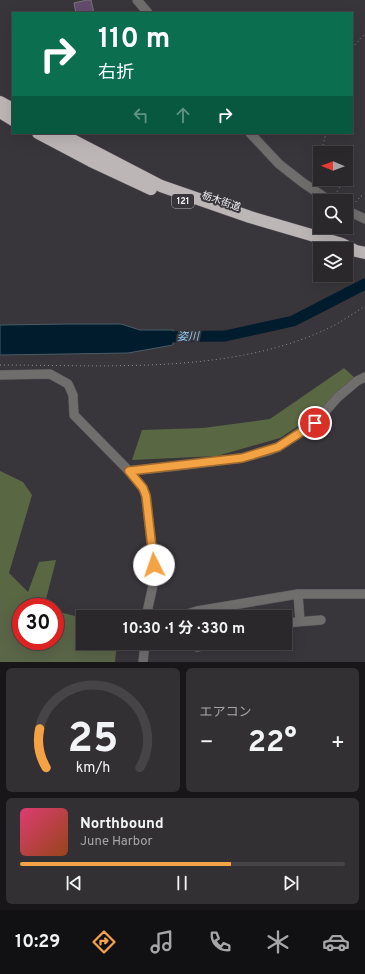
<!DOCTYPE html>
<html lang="ja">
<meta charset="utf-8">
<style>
body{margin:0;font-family:Overpass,"Noto Sans JP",sans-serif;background:#333034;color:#f1f3f6;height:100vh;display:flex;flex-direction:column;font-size:15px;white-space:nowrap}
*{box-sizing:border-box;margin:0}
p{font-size:13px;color:#a6a6a9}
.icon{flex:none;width:22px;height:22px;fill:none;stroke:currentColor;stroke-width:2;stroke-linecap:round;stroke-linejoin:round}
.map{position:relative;height:662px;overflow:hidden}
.side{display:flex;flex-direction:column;gap:6px;padding:6px;background:#181618;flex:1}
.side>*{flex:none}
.hud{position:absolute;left:12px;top:12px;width:341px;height:122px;border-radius:0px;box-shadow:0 4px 16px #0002,0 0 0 1px #474448;background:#0b6e4f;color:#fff;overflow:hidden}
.needle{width:26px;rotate:271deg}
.controls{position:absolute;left:313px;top:146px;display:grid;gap:8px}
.controls a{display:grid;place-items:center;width:40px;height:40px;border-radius:0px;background:#2b282c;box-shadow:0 4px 16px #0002,0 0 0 1px #474448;font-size:20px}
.speed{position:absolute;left:12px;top:598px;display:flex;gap:8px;font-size:20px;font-weight:700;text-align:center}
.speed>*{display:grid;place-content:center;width:52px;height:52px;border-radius:50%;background:#2b282c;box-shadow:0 4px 16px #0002,0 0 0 1px #474448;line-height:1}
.speed .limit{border:6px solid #d22;background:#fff;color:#111}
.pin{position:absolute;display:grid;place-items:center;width:34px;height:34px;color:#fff;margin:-17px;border:2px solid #fff;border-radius:50%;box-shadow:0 1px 4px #0007}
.me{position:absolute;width:44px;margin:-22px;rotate:356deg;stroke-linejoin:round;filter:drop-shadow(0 0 3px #0008)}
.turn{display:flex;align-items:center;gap:14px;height:84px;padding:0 20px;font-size:18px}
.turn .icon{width:52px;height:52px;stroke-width:2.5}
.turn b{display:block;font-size:28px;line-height:34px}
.lanes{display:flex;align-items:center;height:38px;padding:0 20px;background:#0003;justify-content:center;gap:20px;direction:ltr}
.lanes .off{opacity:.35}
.big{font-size:30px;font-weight:700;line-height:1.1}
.side .widget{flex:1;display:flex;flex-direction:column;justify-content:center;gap:6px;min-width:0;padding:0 14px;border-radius:6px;background:#333034}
.side .dial{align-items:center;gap:0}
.dial svg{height:104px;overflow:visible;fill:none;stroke:#474448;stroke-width:7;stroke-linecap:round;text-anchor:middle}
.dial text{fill:#f1f3f6;stroke:none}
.song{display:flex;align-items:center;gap:12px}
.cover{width:48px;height:48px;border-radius:6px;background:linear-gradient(135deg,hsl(340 70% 55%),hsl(20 70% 35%))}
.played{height:4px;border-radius:2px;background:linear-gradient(90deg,#f4a344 65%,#474448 65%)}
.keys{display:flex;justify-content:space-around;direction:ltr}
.heat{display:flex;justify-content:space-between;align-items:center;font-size:22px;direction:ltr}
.side .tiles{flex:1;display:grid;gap:6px;grid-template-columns:1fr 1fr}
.widget:last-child{grid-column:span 2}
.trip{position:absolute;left:76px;top:610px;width:216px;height:40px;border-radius:0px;background:#2b282c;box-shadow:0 4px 16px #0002,0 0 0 1px #474448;font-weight:700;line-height:40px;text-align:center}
.dock{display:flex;height:64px;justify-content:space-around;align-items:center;background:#111012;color:#a6a6a9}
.dock .icon{width:28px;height:28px}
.dock .current{color:#f4a344}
.dock b{font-size:18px;color:#f1f3f6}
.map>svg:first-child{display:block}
.green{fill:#5b6548}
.forest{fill:#5a6743}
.water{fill:#011d2d;stroke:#495c68}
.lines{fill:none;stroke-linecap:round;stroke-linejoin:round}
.river{stroke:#011d2d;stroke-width:11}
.building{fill:#624c6c;stroke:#78757a}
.minor-casing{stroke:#565358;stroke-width:10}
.highway-casing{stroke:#565358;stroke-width:13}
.path{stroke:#928f93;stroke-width:1;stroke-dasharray:1 3;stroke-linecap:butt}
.minor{stroke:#706d6d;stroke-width:9}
.highway{stroke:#bdb6b7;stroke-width:12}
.route-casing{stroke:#9f6a2c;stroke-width:10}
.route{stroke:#f4a344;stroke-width:7}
.labels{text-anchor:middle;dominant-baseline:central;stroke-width:4;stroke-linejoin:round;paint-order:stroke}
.shield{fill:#39363b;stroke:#b9b7ba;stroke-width:1}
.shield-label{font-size:9px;font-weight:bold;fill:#f0eef1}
.street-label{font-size:10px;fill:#f0eef1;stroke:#39363b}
.water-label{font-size:11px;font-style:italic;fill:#8acbf3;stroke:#39363b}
</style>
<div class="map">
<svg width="365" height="662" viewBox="0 0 365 662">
<rect width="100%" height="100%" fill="#39363b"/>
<!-- green -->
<path class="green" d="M0,567l21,40v34h34v-30l28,7v25h34l-2,19h-115z"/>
<!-- forest -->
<g class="forest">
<path d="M344,368l11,10 -40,37 -35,23 -63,18 -85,4 10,-30 61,-2 67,-9z"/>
<path d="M0,471l23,11 9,13 -23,78 19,19 11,-30 17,-2 -12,47h-23v11l-14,2 -7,-35z"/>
</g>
<!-- water -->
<path class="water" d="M69,324h52l19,6h33v15l-45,8 -128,2v-30z"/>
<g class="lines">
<!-- river -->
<path class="river" d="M159,337l66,-1 68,-15 72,-37"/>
</g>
<!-- building -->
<path class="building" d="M87,0h4l3,13h-18l-2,-10z"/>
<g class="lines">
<!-- minor casing -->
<g class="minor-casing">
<g id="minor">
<path d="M137,0l11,13"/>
<path d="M250,133l29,31 23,18 28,19"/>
<path d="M346,210l19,9"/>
<path d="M0,375l50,-1 18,10 5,11 1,20 55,56 14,17 3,8 9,80 -9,41"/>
<path d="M129,471l48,-5 65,-8 26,-7 10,-4 37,-24 23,-26 19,-16 8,-4"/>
<path d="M298,594l2,27"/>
<path d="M177,617l20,-6 101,-17h67"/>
<path d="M285,623l36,-3"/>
<path d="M197,643v4l18,-4"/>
<path d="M143,662l2,-19"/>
</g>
</g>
<!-- highway casing -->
<g class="highway-casing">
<g id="highway">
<path d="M0,102l13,7"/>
<path d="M0,112l13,8"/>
<path d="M38,133l53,28 60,28"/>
<path d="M59,133l102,53 89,31 92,27 14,7 9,2"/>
</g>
</g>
<!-- path -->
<g class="path">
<path d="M352,48l13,-14"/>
<path d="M325,153l-2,-8 3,-12"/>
<path d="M335,195l10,-16"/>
<path d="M353,205l8,-9h4"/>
<path d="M0,365c107,0 233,10 331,-38 12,-6 23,-14 34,-21"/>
</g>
<!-- minor -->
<use href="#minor" class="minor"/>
<!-- highway -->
<use href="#highway" class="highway"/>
</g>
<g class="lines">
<!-- route casing -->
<g class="route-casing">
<path id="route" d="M154,565l-8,-69 -3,-8 -14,-17 113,-13 36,-11 37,-24"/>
</g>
<!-- route -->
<use href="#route" class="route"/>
</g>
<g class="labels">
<!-- shield labels -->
<rect class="shield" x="172" y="194" width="22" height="14" rx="3"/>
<g class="shield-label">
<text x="183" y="201">121</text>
</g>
<!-- street labels -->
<g class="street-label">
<text transform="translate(221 202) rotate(19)">栃木街道</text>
</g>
<!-- water labels -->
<g class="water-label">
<text transform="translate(188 337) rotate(-1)">姿川</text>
</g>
</g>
</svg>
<div class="controls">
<a><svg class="needle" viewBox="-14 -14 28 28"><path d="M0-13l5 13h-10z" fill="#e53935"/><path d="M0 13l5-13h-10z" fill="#a6a6a9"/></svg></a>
<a><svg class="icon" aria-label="search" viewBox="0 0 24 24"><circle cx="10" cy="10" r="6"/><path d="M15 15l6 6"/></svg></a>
<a><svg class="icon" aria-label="layers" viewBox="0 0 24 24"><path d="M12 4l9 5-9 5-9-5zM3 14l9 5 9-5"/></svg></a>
</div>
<div class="speed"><div class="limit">30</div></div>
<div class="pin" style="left:315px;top:423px;background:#d93025"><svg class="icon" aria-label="arrive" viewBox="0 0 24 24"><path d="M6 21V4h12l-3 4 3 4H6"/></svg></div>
<svg class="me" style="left:154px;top:565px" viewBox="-20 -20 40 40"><circle r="19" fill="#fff"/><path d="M0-13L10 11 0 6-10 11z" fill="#f4a344"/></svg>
<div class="trip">10:30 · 1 分 · 330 m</div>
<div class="hud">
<div class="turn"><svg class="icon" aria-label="right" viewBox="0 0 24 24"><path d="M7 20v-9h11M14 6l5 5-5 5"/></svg><div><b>110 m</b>右折</div></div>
<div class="lanes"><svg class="icon off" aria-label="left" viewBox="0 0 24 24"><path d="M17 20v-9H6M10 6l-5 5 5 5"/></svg><svg class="icon off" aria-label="ahead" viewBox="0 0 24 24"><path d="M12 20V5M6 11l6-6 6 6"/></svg><svg class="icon" aria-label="right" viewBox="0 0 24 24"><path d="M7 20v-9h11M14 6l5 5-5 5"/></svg></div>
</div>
</div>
<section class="side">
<div class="tiles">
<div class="widget dial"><svg viewBox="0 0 100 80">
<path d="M14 69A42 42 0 1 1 86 69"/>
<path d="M14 69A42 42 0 0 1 9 39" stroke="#f4a344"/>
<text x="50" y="56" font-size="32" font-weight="700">25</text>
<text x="50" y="72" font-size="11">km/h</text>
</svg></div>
<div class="widget"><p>エアコン</p>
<div class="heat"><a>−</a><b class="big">22°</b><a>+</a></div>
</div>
<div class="widget">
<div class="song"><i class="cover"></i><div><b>Northbound</b><p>June Harbor</p></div></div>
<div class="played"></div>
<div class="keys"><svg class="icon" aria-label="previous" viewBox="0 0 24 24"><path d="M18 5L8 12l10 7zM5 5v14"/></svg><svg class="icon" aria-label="pause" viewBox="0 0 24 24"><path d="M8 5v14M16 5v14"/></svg><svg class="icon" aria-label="next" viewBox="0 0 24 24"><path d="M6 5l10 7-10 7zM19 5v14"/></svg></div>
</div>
</div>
</section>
<nav class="dock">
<b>10:29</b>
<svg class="icon current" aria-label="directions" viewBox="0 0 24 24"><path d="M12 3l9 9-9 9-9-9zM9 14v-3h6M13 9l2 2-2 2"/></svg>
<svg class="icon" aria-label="music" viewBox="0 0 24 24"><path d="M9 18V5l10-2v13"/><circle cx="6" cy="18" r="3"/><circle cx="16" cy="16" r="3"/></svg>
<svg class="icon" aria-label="phone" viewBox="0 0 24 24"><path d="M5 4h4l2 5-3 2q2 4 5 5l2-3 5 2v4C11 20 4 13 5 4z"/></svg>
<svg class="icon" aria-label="climate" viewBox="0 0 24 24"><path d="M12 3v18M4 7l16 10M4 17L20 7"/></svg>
<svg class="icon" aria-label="car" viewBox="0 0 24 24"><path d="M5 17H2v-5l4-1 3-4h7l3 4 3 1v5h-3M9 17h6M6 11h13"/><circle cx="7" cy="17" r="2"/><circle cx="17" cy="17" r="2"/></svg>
</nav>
